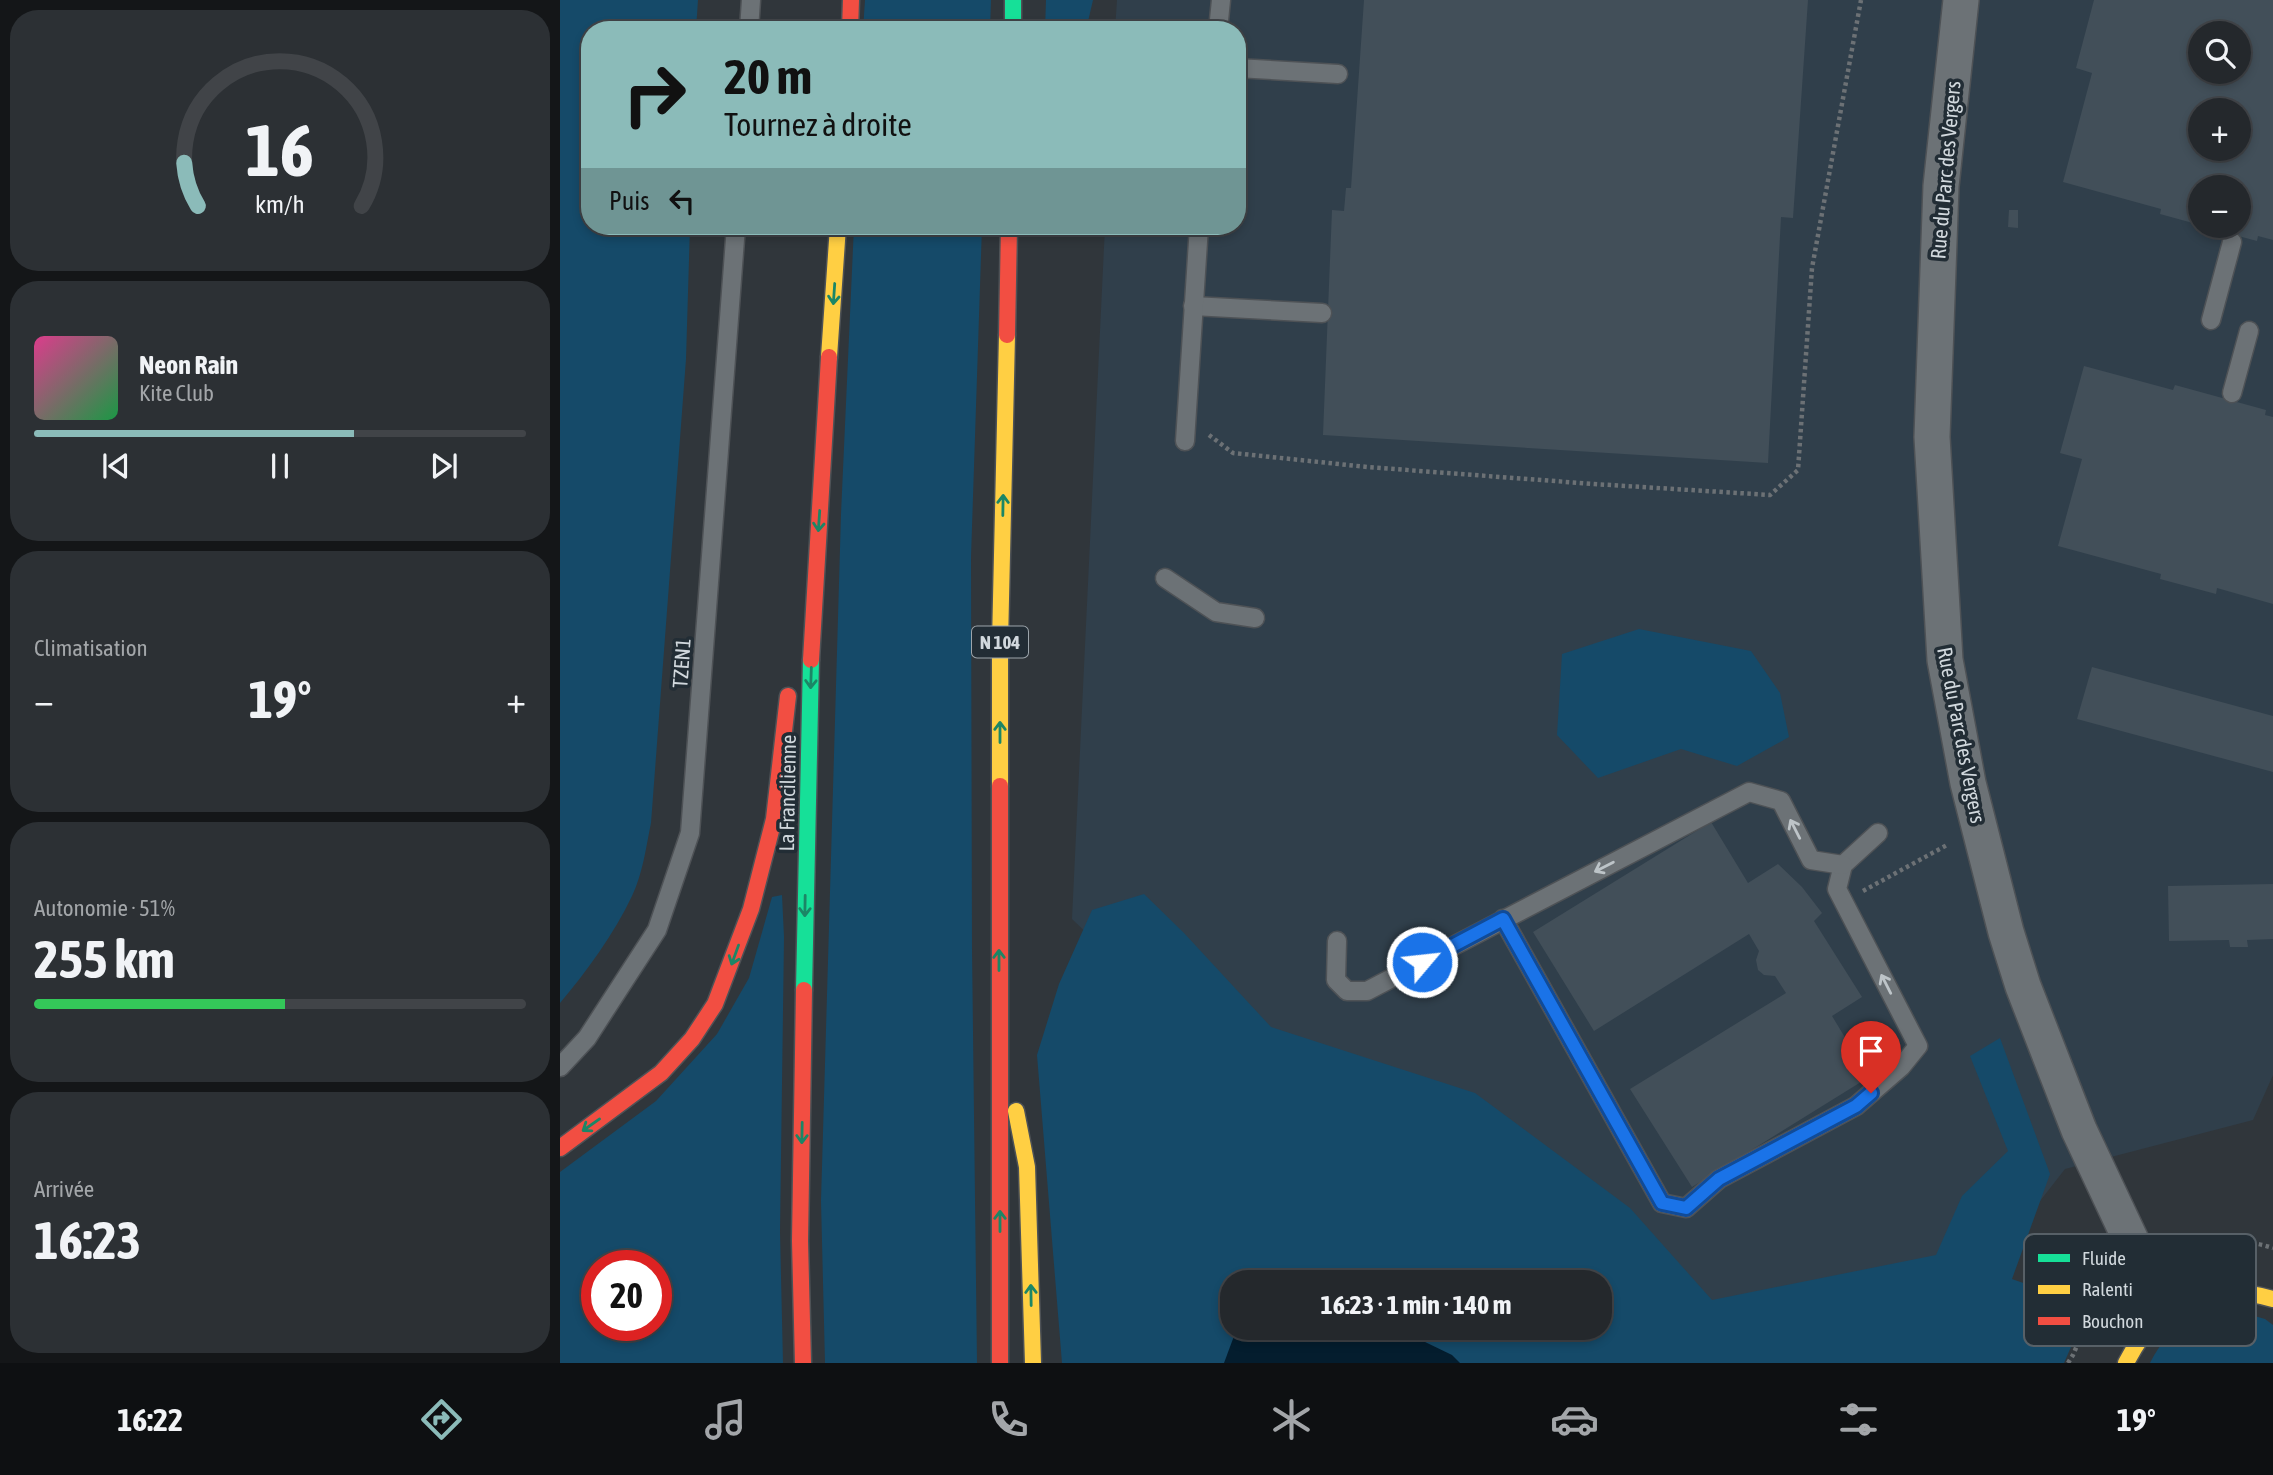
<!DOCTYPE html>
<html lang="fr">
<meta charset="utf-8">
<style>
body{margin:0;font-family:"Asap Condensed",sans-serif;background:#2c3034;color:#f1f3f6;height:100vh;display:flex;flex-direction:column;font-size:26px;white-space:nowrap}
*{box-sizing:border-box;margin:0}
p{font-size:23px;color:#a3a6a9}
.icon{flex:none;width:38px;height:38px;fill:none;stroke:currentColor;stroke-width:2;stroke-linecap:round;stroke-linejoin:round}
.map{position:relative;flex:1;overflow:hidden}
.panel{display:flex;flex-direction:column;gap:10px;padding:10px;background:#141618;width:560px}
.panel>*{flex:none}
.guide{position:absolute;left:21px;top:21px;width:665px;height:214px;border-radius:28px;box-shadow:0 4px 10px #0003,0 0 0 2px #414448;background:#8bbbb9;color:#111;overflow:hidden}
.fabs{position:absolute;left:1628px;top:21px;display:grid;gap:14px}
.fabs a{display:grid;place-items:center;width:63px;height:63px;border-radius:50%;background:#24282c;box-shadow:0 4px 10px #0003,0 0 0 2px #414448;font-size:35px}
.speed{position:absolute;left:21px;top:1250px;display:flex;gap:14px;font-size:35px;font-weight:700;text-align:center}
.speed>*{display:grid;place-content:center;width:91px;height:91px;border-radius:50%;background:#24282c;box-shadow:0 4px 10px #0003,0 0 0 2px #414448;line-height:1}
.speed .limit{border:10px solid #d22;background:#fff;color:#111}
.pin{position:absolute;display:grid;place-items:center;width:60px;height:60px;color:#fff;margin:-72px -30px;border-radius:50% 50% 50% 0;rotate:-45deg;box-shadow:0 0 7px #0007}
.pin .icon{rotate:45deg}
.me{position:absolute;width:77px;margin:-38px;rotate:62deg;stroke-linejoin:round;filter:drop-shadow(0 0 5px #0008)}
.turn{display:flex;align-items:center;gap:24px;height:147px;padding:0 28px;font-size:32px}
.turn .icon{width:91px;height:91px;stroke-width:2.5}
.turn b{display:block;font-size:49px;line-height:60px}
.then{display:flex;align-items:center;height:66px;padding:0 28px;background:#0003;gap:14px;font-size:26px}
.big{font-size:52px;font-weight:700;line-height:1.1}
.panel .tile{flex:1;display:flex;flex-direction:column;justify-content:center;gap:10px;min-width:0;padding:0 24px;border-radius:28px;background:#2c3034}
.panel .dial{align-items:center;gap:0}
.dial svg{height:182px;overflow:visible;fill:none;stroke:#414448;stroke-width:7;stroke-linecap:round;text-anchor:middle}
.dial text{fill:#f1f3f6;stroke:none}
.song{display:flex;align-items:center;gap:21px}
.cover{width:84px;height:84px;border-radius:10px;background:linear-gradient(135deg,hsl(330 70% 55%),hsl(140 70% 35%))}
.played{height:7px;border-radius:4px;background:linear-gradient(90deg,#8bbbb9 65%,#414448 65%)}
.keys{display:flex;justify-content:space-around;direction:ltr}
.heat{display:flex;justify-content:space-between;align-items:center;font-size:38px;direction:ltr}
.charge{height:10px;border-radius:5px;background:linear-gradient(90deg,#34c759 51%,#414448 0)}
.trip{position:absolute;left:660px;top:1270px;width:392px;height:70px;border-radius:28px;background:#24282c;box-shadow:0 4px 10px #0003,0 0 0 2px #414448;font-weight:700;line-height:70px;text-align:center}
.dock{display:flex;height:112px;justify-content:space-around;align-items:center;background:#0e1012;color:#a3a6a9}
.dock .icon{width:49px;height:49px}
.dock .on{color:#8bbbb9}
.dock b{font-size:32px;color:#f1f3f6}
main{display:flex;flex:1;min-height:0}
.map>svg:first-child{display:block}
.built{fill:#303f4b;fill-rule:evenodd}
.green{fill:#154a69;fill-rule:evenodd}
.water{fill:#041d2e}
.building{fill:#424f59;fill-rule:evenodd}
.lines{fill:none;stroke-linecap:round;stroke-linejoin:round}
.lane-casing{stroke:#4e5256;stroke-width:21}
.street-casing{stroke:#4e5256;stroke-width:38}
.fast-casing{stroke:#4e5256;stroke-width:19}
.slow-casing{stroke:#4e5256;stroke-width:19}
.jam-casing{stroke:#4e5256;stroke-width:19}
.path{stroke:#6c7175;stroke-width:4.5;stroke-dasharray:3.5 3.5;stroke-linecap:butt}
.lane{stroke:#6c7276;stroke-width:18}
.street{stroke:#6c7276;stroke-width:35}
.fast{stroke:#16e098;stroke-width:16}
.slow{stroke:#ffcf43;stroke-width:16}
.jam{stroke:#f24e42;stroke-width:16}
.oneway{stroke:#1c8666}
.oneway2{stroke:#bdc4c8}
.route-casing{stroke:#114b97;stroke-width:18}
.route{stroke:#1a73e8;stroke-width:12}
.labels{text-anchor:middle;dominant-baseline:central;stroke-width:7;stroke-linejoin:round;paint-order:stroke}
.shield{fill:#222d35;stroke:#9ca5ab;stroke-width:2}
.shield-label{font-size:19px;font-weight:bold;fill:#d1d8dd}
.street-label{font-size:21px;fill:#d1d8dd;stroke:#222d35}
.key{fill:#222d35;stroke:#576067;stroke-width:2}
.key-label{font-size:19px;fill:#d1d8dd}
</style>
<main>
<section class="panel">
<div class="tile dial"><svg viewBox="0 0 100 80">
<path d="M14 69A42 42 0 1 1 86 69"/>
<path d="M14 69A42 42 0 0 1 8 50" stroke="#8bbbb9"/>
<text x="50" y="56" font-size="32" font-weight="700">16</text>
<text x="50" y="72" font-size="11">km/h</text>
</svg></div>
<div class="tile">
<div class="song"><i class="cover"></i><div><b>Neon Rain</b><p>Kite Club</p></div></div>
<div class="played"></div>
<div class="keys"><svg class="icon" aria-label="previous" viewBox="0 0 24 24"><path d="M18 5L8 12l10 7zM5 5v14"/></svg><svg class="icon" aria-label="pause" viewBox="0 0 24 24"><path d="M8 5v14M16 5v14"/></svg><svg class="icon" aria-label="next" viewBox="0 0 24 24"><path d="M6 5l10 7-10 7zM19 5v14"/></svg></div>
</div>
<div class="tile"><p>Climatisation</p>
<div class="heat"><a>−</a><b class="big">19°</b><a>+</a></div>
</div>
<div class="tile"><p>Autonomie · 51%</p><b class="big">255 km</b><div class="charge"></div></div>
<div class="tile"><p>Arrivée</p><b class="big">16:23</b></div>
</section>
<div class="map">
<svg width="1713" height="1363" viewBox="0 0 1713 1363">
<rect width="100%" height="100%" fill="#30363b"/>
<!-- built -->
<path class="built" d="M557,0h1156v1075l-20,45 -188,49 -115,147 -281,25 -195,-179 -245,-93 -157,-150 33,-693h132v-196h-122zM1640,33h38v39h-38zM1640,110h38v39h-38zM1640,187h38v39h-38z"/>
<!-- green -->
<g class="green">
<path d="M0,0h138l-2,30h-106v196h100l-4,133 -35,464c-5,24 -8,50 -19,73 -18,38 -45,75 -72,107z"/>
<path d="M305,0h126l-1,30h-127z"/>
<path d="M486,0h47l-7,30h-41z"/>
<path d="M294,226h128l-11,331 1,392 5,414h-152l-4,-162 20,-687z"/>
<path d="M1079,629l112,22 29,42 9,44 -52,29 -56,-17 -83,29 -41,-43 5,-81z"/>
<path d="M584,894l40,39 87,94 204,66 155,115 82,92 224,-45 26,-59 46,-45 -38,-95 30,-18 50,136 -38,105 45,16 24,29 -17,39h-1002l-25,-308 22,-71 33,-74zM672,1283h368v45h-368z"/>
<path d="M222,895l2,42 -4,295 3,131h-223v-191l96,-71 61,-67 32,-56 23,-81zM37,1265h59v60h-59z"/>
<path d="M1677,1311l28,8 8,6v38h-123c20,-40 45,-49 87,-52z"/>
</g>
<!-- water -->
<g class="water">
<path d="M701,1268l55,3 16,12h-86z"/>
<path d="M677,1328h159l56,27 8,8h-236z"/>
</g>
<!-- building -->
<g class="building">
<path d="M804,0h444l-15,218 -12,-1 -13,246 -445,-28 9,-225 12,1 2,-23h5z"/>
<path d="M1534,0h179v240l-15,-4 -1,5 -52,-14 33,-1v-39h-38v38l-40,-11 1,-5 -98,-27 29,-109 -16,-5zM1640,33h38v39h-38zM1640,110h38v39h-38z"/>
<path d="M1449,210h9v18l-10,-1z"/>
<path d="M1524,366l89,24 2,-5 91,25 -1,5 8,2v187l-56,-16 -1,6 -56,-15 1,-5 -103,-28 24,-87 -22,-6z"/>
<path d="M1532,667l181,49v56l-196,-53z"/>
<path d="M1151,822l37,61 30,-19 24,23 20,26 -8,8 48,76 -30,19 37,61 -177,110 -62,-98 156,-96 -11,-17 -11,-1 -6,-5 -2,-10 3,-9 -10,-17 -155,97 -61,-99z"/>
<path d="M1713,884v55l-26,1 1,7h-18l-1,-7 -60,1 -1,-55z"/>
</g>
<g class="lines">
<!-- lane casing -->
<g class="lane-casing">
<g id="lane">
<path d="M189,30l2,-30"/>
<path d="M658,30l3,-30"/>
<path d="M677,68l101,6"/>
<path d="M633,306l129,7"/>
<path d="M1651,320l21,-78"/>
<path d="M1672,393l17,-62"/>
<path d="M625,441l14,-215"/>
<path d="M605,578l51,34 39,6"/>
<path d="M943,919l159,284 24,5 33,-29 137,-73 45,-39 17,-21 -81,-157 6,-24 35,-32"/>
<path d="M777,941l-1,39 11,11h20l382,-199 32,9 30,59 32,5"/>
<path d="M851,941l11,21"/>
<path d="M0,1067l27,-29 70,-108 33,-97 46,-607"/>
</g>
</g>
<!-- street casing -->
<g class="street-casing">
<path id="street" d="M1401,0l-20,186 -9,251 13,223 23,123 38,149 17,54 56,144 63,134 26,43"/>
</g>
<!-- fast casing -->
<g class="fast-casing">
<g id="fast">
<path d="M453,0v30"/>
<path d="M244,990l7,-330"/>
</g>
</g>
<!-- slow casing -->
<g class="slow-casing">
<g id="slow">
<path d="M269,357l9,-131"/>
<path d="M440,786v-143l7,-308"/>
<path d="M456,1111l11,56 6,196"/>
<path d="M1566,1363c34,-66 76,-84 147,-64"/>
</g>
</g>
<!-- jam casing -->
<g class="jam-casing">
<g id="jam">
<path d="M290,30l1,-30"/>
<path d="M447,335l2,-109"/>
<path d="M251,660l18,-303"/>
<path d="M440,786v577"/>
<path d="M0,1148l101,-75 31,-34 23,-35 36,-95 23,-90 14,-123"/>
<path d="M243,1363l-3,-122 4,-251"/>
</g>
</g>
<!-- path -->
<g class="path">
<path d="M649,435l24,18 134,14 227,17 176,11 28,-25 14,-202 49,-268"/>
<path d="M1303,891l84,-46"/>
<path d="M1609,1250c34,-11 70,-13 104,-2"/>
<path d="M1508,1363l5,-8 15,-36 24,-36 4,-3"/>
</g>
<!-- lane -->
<use href="#lane" class="lane"/>
<!-- street -->
<use href="#street" class="street"/>
<!-- fast -->
<use href="#fast" class="fast"/>
<!-- slow -->
<use href="#slow" class="slow"/>
<!-- jam -->
<use href="#jam" class="jam"/>
</g>
<!-- one-way arrows -->
<defs><path id="oneway-shaft" d="M-6 0H5M1.5-3L5.5 0L1.5 3" fill="none" stroke-width="1.6" stroke-linecap="round" stroke-linejoin="round" transform="scale(1.75)"/></defs>
<g class="oneway">
<use href="#oneway-shaft" transform="translate(274 294) rotate(94)"/>
<use href="#oneway-shaft" transform="translate(443 505) rotate(-89)"/>
<use href="#oneway-shaft" transform="translate(259 521) rotate(94)"/>
<use href="#oneway-shaft" transform="translate(251 678) rotate(92)"/>
<use href="#oneway-shaft" transform="translate(440 732) rotate(-90)"/>
<use href="#oneway-shaft" transform="translate(245 906) rotate(91)"/>
<use href="#oneway-shaft" transform="translate(175 955) rotate(110)"/>
<use href="#oneway-shaft" transform="translate(439 960) rotate(-90)"/>
<use href="#oneway-shaft" transform="translate(31 1125) rotate(145)"/>
<use href="#oneway-shaft" transform="translate(242 1133) rotate(91)"/>
<use href="#oneway-shaft" transform="translate(440 1221) rotate(-90)"/>
<use href="#oneway-shaft" transform="translate(471 1295) rotate(-91)"/>
</g>
<g class="oneway2">
<use href="#oneway-shaft" transform="translate(1235 829) rotate(-117)"/>
<use href="#oneway-shaft" transform="translate(1044 867) rotate(153)"/>
<use href="#oneway-shaft" transform="translate(1326 984) rotate(-117)"/>
</g>
<g class="lines">
<!-- route casing -->
<g class="route-casing">
<path id="route" d="M862,962l81,-43 159,284 24,5 33,-29 137,-73 15,-13"/>
</g>
<!-- route -->
<use href="#route" class="route"/>
</g>
<g class="labels">
<!-- shield labels -->
<rect class="shield" x="412" y="626.5" width="56" height="31" rx="5"/>
<g class="shield-label">
<text x="440" y="642">N 104</text>
</g>
<!-- street labels -->
<g class="street-label">
<text transform="translate(1385 170) rotate(-85)">Rue du Parc des Vergers</text>
<text transform="translate(121 663) rotate(-86)">TZEN1</text>
<text transform="translate(1402 735) rotate(79)">Rue du Parc des Vergers</text>
<text transform="translate(227 793) rotate(-89)">La Francilienne</text>
</g>
</g>
<!-- legend -->
<rect x="1464" y="1234" width="232" height="112" rx="10" class="key"/>
<rect x="1478" y="1254" width="32" height="8" fill="#16e098"/>
<rect x="1478" y="1285" width="32" height="9" fill="#ffcf43"/>
<rect x="1478" y="1317" width="32" height="8" fill="#f24e42"/>
<g class="key-label">
<text x="1522" y="1265">Fluide</text>
<text x="1522" y="1296">Ralenti</text>
<text x="1522" y="1328">Bouchon</text>
</g>
</svg>
<div class="fabs">
<a><svg class="icon" aria-label="search" viewBox="0 0 24 24"><circle cx="10" cy="10" r="6"/><path d="M15 15l6 6"/></svg></a>
<a>+</a>
<a>−</a>
</div>
<div class="speed"><div class="limit">20</div></div>
<div class="pin" style="left:1311px;top:1093px;background:#d93025"><svg class="icon" aria-label="arrive" viewBox="0 0 24 24"><path d="M6 21V4h12l-3 4 3 4H6"/></svg></div>
<svg class="me" style="left:862px;top:962px" viewBox="-20 -20 40 40"><circle r="17" fill="#1a73e8" stroke="#fff" stroke-width="3"/><path d="M0-11L8 9 0 5-8 9z" fill="#fff"/></svg>
<div class="trip">16:23 · 1 min · 140 m</div>
<div class="guide">
<div class="turn"><svg class="icon" aria-label="right" viewBox="0 0 24 24"><path d="M7 20v-9h11M14 6l5 5-5 5"/></svg><div><b>20 m</b>Tournez à droite</div></div>
<div class="then">Puis<svg class="icon" aria-label="left" viewBox="0 0 24 24"><path d="M17 20v-9H6M10 6l-5 5 5 5"/></svg></div>
</div>
</div>
</main>
<nav class="dock">
<b>16:22</b>
<svg class="icon on" aria-label="directions" viewBox="0 0 24 24"><path d="M12 3l9 9-9 9-9-9zM9 14v-3h6M13 9l2 2-2 2"/></svg>
<svg class="icon" aria-label="music" viewBox="0 0 24 24"><path d="M9 18V5l10-2v13"/><circle cx="6" cy="18" r="3"/><circle cx="16" cy="16" r="3"/></svg>
<svg class="icon" aria-label="phone" viewBox="0 0 24 24"><path d="M5 4h4l2 5-3 2q2 4 5 5l2-3 5 2v4C11 20 4 13 5 4z"/></svg>
<svg class="icon" aria-label="climate" viewBox="0 0 24 24"><path d="M12 3v18M4 7l16 10M4 17L20 7"/></svg>
<svg class="icon" aria-label="car" viewBox="0 0 24 24"><path d="M5 17H2v-5l4-1 3-4h7l3 4 3 1v5h-3M9 17h6M6 11h13"/><circle cx="7" cy="17" r="2"/><circle cx="17" cy="17" r="2"/></svg>
<svg class="icon" aria-label="filters" viewBox="0 0 24 24"><path d="M4 7h16M4 17h16"/><circle cx="9" cy="7" r="2"/><circle cx="15" cy="17" r="2"/></svg>
<b>19°</b>
</nav>
